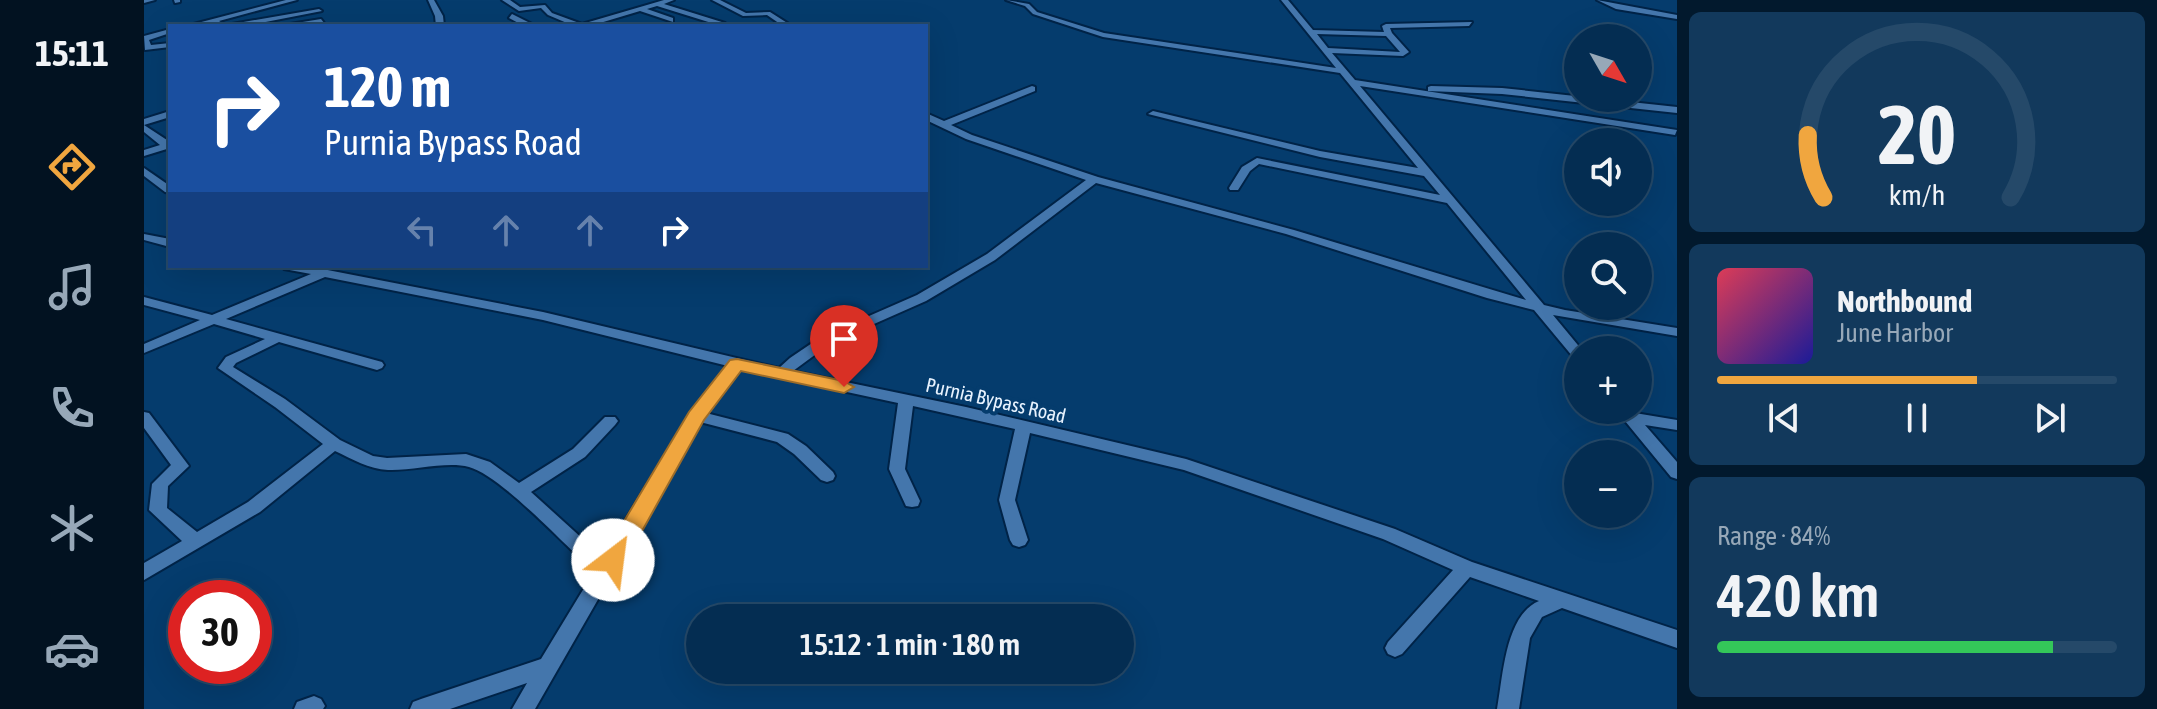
<!DOCTYPE html>
<meta charset="utf-8">
<style>
body{margin:0;font-family:"Asap Condensed",sans-serif;background:#12395c;color:#f1f3f6;height:100vh;display:flex;flex-direction:column;font-size:30px;white-space:nowrap}
*{box-sizing:border-box;margin:0}
p{font-size:26px;color:#97a8b8}
.icon{flex:none;width:44px;height:44px;fill:none;stroke:currentColor;stroke-width:2;stroke-linecap:round;stroke-linejoin:round}
.map{position:relative;flex:1;overflow:hidden}
.drawer{display:flex;flex-direction:column;gap:12px;padding:12px;background:#02192d;width:480px}
.drawer>*{flex:none}
.top-card{position:absolute;left:24px;top:24px;width:760px;height:244px;border-radius:0px;box-shadow:0 8px 32px #0002,0 0 0 2px #254969;background:#1a4fa0;color:#fff;overflow:hidden}
.needle{width:52px;rotate:129deg}
.fabs{position:absolute;left:1420px;top:24px;display:grid;gap:16px}
.fabs a{display:grid;place-items:center;width:88px;height:88px;border-radius:50%;background:#042d52;box-shadow:0 8px 32px #0002,0 0 0 2px #254969;font-size:40px}
.speed{position:absolute;left:24px;top:580px;display:flex;gap:16px;font-size:40px;font-weight:700;text-align:center}
.speed>*{display:grid;place-content:center;width:104px;height:104px;border-radius:50%;background:#042d52;box-shadow:0 8px 32px #0002,0 0 0 2px #254969;line-height:1}
.speed .limit{border:12px solid #d22;background:#fff;color:#111}
.pin{position:absolute;display:grid;place-items:center;width:68px;height:68px;color:#fff;margin:-82px -34px;border-radius:50% 50% 50% 0;rotate:-45deg;box-shadow:0 0 8px #0007}
.pin .icon{rotate:45deg}
.me{position:absolute;width:88px;margin:-44px;rotate:30deg;stroke-linejoin:round;filter:drop-shadow(0 0 6px #0008)}
.turn{display:flex;align-items:center;gap:28px;height:168px;padding:0 24px;font-size:36px}
.turn .icon{width:104px;height:104px;stroke-width:2.5}
.turn b{display:block;font-size:56px;line-height:68px}
.lanes{display:flex;align-items:center;height:76px;padding:0 24px;background:#0003;justify-content:center;gap:40px;direction:ltr}
.lanes .off{opacity:.35}
.big{font-size:60px;font-weight:600;line-height:1.1}
.drawer .tile{flex:1;display:flex;flex-direction:column;justify-content:center;gap:12px;min-width:0;padding:0 28px;border-radius:12px;background:#12395c}
.drawer .dial{align-items:center;gap:0}
.dial svg{height:208px;overflow:visible;fill:none;stroke:#254969;stroke-width:7;stroke-linecap:round;text-anchor:middle}
.dial text{fill:#f1f3f6;stroke:none}
.song{display:flex;align-items:center;gap:24px}
.cover{width:96px;height:96px;border-radius:12px;background:linear-gradient(135deg,hsl(350 70% 55%),hsl(240 70% 35%))}
.played{height:8px;border-radius:4px;background:linear-gradient(90deg,#f0a63f 65%,#254969 65%)}
.keys{display:flex;justify-content:space-around;direction:ltr}
.charge{height:12px;border-radius:6px;background:linear-gradient(90deg,#34c759 84%,#254969 0)}
.trip{position:absolute;left:542px;top:604px;width:448px;height:80px;border-radius:40px;background:#042d52;box-shadow:0 8px 32px #0002,0 0 0 2px #254969;font-weight:600;line-height:80px;text-align:center}
main{display:flex;flex:1;min-height:0}
.menu{display:flex;flex-direction:column;width:144px;justify-content:space-around;align-items:center;background:#021221;color:#97a8b8}
.menu .icon{width:56px;height:56px}
.menu .current{color:#f0a63f}
.menu b{font-size:36px;color:#f1f3f6}
.map>svg:first-child{display:block}
.lines{fill:none;stroke-linecap:round;stroke-linejoin:round}
.minor-casing{stroke:#002347;stroke-width:4}
.minor{fill:#4476ac;fill-rule:evenodd}
.route{fill:#f0a63f;stroke:#9c6c29;stroke-width:2}
.labels{text-anchor:middle;dominant-baseline:central;stroke-width:8;stroke-linejoin:round;paint-order:stroke}
.street-label{font-size:20px;fill:#e7f2fe;stroke:#053c6d}
</style>
<main>
<nav class="menu">
<b>15:11</b>
<svg class="icon current" aria-label="directions" viewBox="0 0 24 24"><path d="M12 3l9 9-9 9-9-9zM9 14v-3h6M13 9l2 2-2 2"/></svg>
<svg class="icon" aria-label="music" viewBox="0 0 24 24"><path d="M9 18V5l10-2v13"/><circle cx="6" cy="18" r="3"/><circle cx="16" cy="16" r="3"/></svg>
<svg class="icon" aria-label="phone" viewBox="0 0 24 24"><path d="M5 4h4l2 5-3 2q2 4 5 5l2-3 5 2v4C11 20 4 13 5 4z"/></svg>
<svg class="icon" aria-label="climate" viewBox="0 0 24 24"><path d="M12 3v18M4 7l16 10M4 17L20 7"/></svg>
<svg class="icon" aria-label="car" viewBox="0 0 24 24"><path d="M5 17H2v-5l4-1 3-4h7l3 4 3 1v5h-3M9 17h6M6 11h13"/><circle cx="7" cy="17" r="2"/><circle cx="17" cy="17" r="2"/></svg>
</nav>
<div class="map">
<svg width="1533" height="709" viewBox="0 0 1533 709">
<rect width="100%" height="100%" fill="#053c6d"/>
<g class="lines">
<!-- minor casing -->
<g class="minor-casing">
<g id="minor">
<path d="M0,0h11l-11,3z"/>
<path d="M30,0h6v2l-5,1z"/>
<path d="M142,0h11l-78,21 5,3h8l87,-15 3,2 -77,15h-27l-6,-3 -26,3z"/>
<path d="M284,0h6l9,16 1,10h-8l-1,-10z"/>
<path d="M358,0h8l10,7 25,-2 7,8 30,11 82,-24h10l-10,4 61,19 -7,2 -61,-19 -10,3 26,9v4l-33,-11 -50,15h-16l-26,-11 -7,-7 -22,3z"/>
<path d="M568,0h8l26,13 24,-1 22,14h-9l-16,-11 -24,1z"/>
<path d="M862,0l23,4 8,8 67,21 232,35 -55,-68h7l25,30 71,2 -2,-6 4,-2 86,-2 -3,4 -79,2 2,5 17,19 -6,4 -71,-3 23,27 322,50 -2,5 -315,-49 184,219 21,5 112,18v8l-124,-21 29,35h-4v8l-5,-1 -39,-47 -47,-12 -201,-64 -190,-51 -101,77 -69,41 -95,42 -38,28 173,36 220,52 209,70 77,33 205,68v18l-115,-40 -20,9 -12,21 -11,71h-22c6,-32 8,-94 42,-108l-69,-24 -68,77 -7,3 -7,-3 -3,-6 3,-6 65,-72 -70,-31 -199,-69 -154,-37 -15,67 13,40 -3,5 -6,2 -6,-2 -3,-5 -11,-40 16,-71 -102,-23 -8,63 15,32 -2,5 -6,1 -6,-1 -17,-37 9,-66 -158,-34 -34,44 82,21 18,12 27,26 2,4 -2,4 -6,2 -6,-2 -27,-26 -17,-12 -77,-20 -165,287h-23l15,-26 -77,26h-40l3,-7 8,-3 120,-40 57,-94 -14,-3c-25,-23 -85,-87 -115,-95 -23,-6 -56,4 -81,3 -19,-1 -36,-11 -53,-19l-75,61 -116,68v-17l38,-22 -33,-31 3,-26 19,-19 -27,-37v-16l5,1 40,53 -21,20 -1,22 30,24 51,-30 75,-58 -48,-37 -57,-39 8,-11 39,-18 -51,-15 -70,29v-9l56,-24 -56,-15v-8l68,18 99,-41 -27,-5 -2,-3h25l236,46 236,56 11,-10 31,-21 96,-42 70,-41 99,-74 -120,-41 -40,-19v-7l18,8 88,-35 3,1v4l-84,34 21,10 126,42 196,53 232,70 -79,-97 -188,-39 -9,7 -12,19h-8l-1,-2 13,-21 15,-9 183,37 -16,-19 -104,-19 -172,-43 5,-3 167,40 98,17 -78,-95 -237,-36 -70,-23 -8,-8zM1173,34l69,2 14,16 -72,-4zM181,277l218,43 185,46 -37,46 -85,140 -11,-2 -64,-58 54,-35 30,-32 3,-4 -3,-4h-10l-32,32 -54,34 -29,-21 -24,-8 -79,4 -14,-2 -33,-16 -55,-41 -52,-32 3,-4 43,-21 98,28 5,-2 2,-3 -2,-3 -156,-43z"/>
<path d="M1453,0l80,15v4l-61,-10z"/>
<path d="M368,14l20,10 1,2h-9l-15,-8z"/>
<path d="M177,19l3,4 -38,3 4,-2z"/>
<path d="M26,29v4l-21,7 2,5 19,-2v4l-25,3 -1,-14z"/>
<path d="M1287,86l71,2 175,19v6l-175,-19 -74,-3v-4z"/>
<path d="M26,111v6l-26,8v-6z"/>
<path d="M0,125l26,17v6l-26,8v-6l16,-5 -16,-13z"/>
<path d="M0,168l26,18v7l-5,-1 -21,-16z"/>
<path d="M0,234l26,5v8l-26,-7z"/>
<path d="M1472,410h16l3,3 42,7v10l-32,-5 32,37v17l-6,-2z"/>
<path d="M170,696l7,3 4,7 -2,3h-29l3,-7z"/>
</g>
</g>
<!-- minor -->
<use href="#minor" class="minor"/>
</g>
<!-- route -->
<path class="route" d="M593,359l107,22 10,6 -10,6 -103,-22 -37,49 -82,147 -9,3 -8,-3 -3,-7 3,-7 84,-141 41,-52z"/>
<g class="labels">
<!-- street labels -->
<g class="street-label">
<text transform="translate(852 400) rotate(13)">Purnia Bypass Road</text>
</g>
</g>
</svg>
<div class="fabs">
<a><svg class="needle" viewBox="-14 -14 28 28"><path d="M0-13l5 13h-10z" fill="#e53935"/><path d="M0 13l5-13h-10z" fill="#97a8b8"/></svg></a>
<a><svg class="icon" aria-label="sound" viewBox="0 0 24 24"><path d="M4 9h4l5-4v14l-5-4H4zM17 9q2 3 0 6"/></svg></a>
<a><svg class="icon" aria-label="search" viewBox="0 0 24 24"><circle cx="10" cy="10" r="6"/><path d="M15 15l6 6"/></svg></a>
<a>+</a>
<a>−</a>
</div>
<div class="speed"><div class="limit">30</div></div>
<div class="pin" style="left:700px;top:387px;background:#d93025"><svg class="icon" aria-label="arrive" viewBox="0 0 24 24"><path d="M6 21V4h12l-3 4 3 4H6"/></svg></div>
<svg class="me" style="left:469px;top:560px" viewBox="-20 -20 40 40"><circle r="19" fill="#fff"/><path d="M0-13L10 11 0 6-10 11z" fill="#f0a63f"/></svg>
<div class="trip">15:12 · 1 min · 180 m</div>
<div class="top-card">
<div class="turn"><svg class="icon" aria-label="right" viewBox="0 0 24 24"><path d="M7 20v-9h11M14 6l5 5-5 5"/></svg><div><b>120 m</b>Purnia Bypass Road</div></div>
<div class="lanes"><svg class="icon off" aria-label="left" viewBox="0 0 24 24"><path d="M17 20v-9H6M10 6l-5 5 5 5"/></svg><svg class="icon off" aria-label="ahead" viewBox="0 0 24 24"><path d="M12 20V5M6 11l6-6 6 6"/></svg><svg class="icon off" aria-label="ahead" viewBox="0 0 24 24"><path d="M12 20V5M6 11l6-6 6 6"/></svg><svg class="icon" aria-label="right" viewBox="0 0 24 24"><path d="M7 20v-9h11M14 6l5 5-5 5"/></svg></div>
</div>
</div>
<section class="drawer">
<div class="tile dial"><svg viewBox="0 0 100 80">
<path d="M14 69A42 42 0 1 1 86 69"/>
<path d="M14 69A42 42 0 0 1 8 45" stroke="#f0a63f"/>
<text x="50" y="56" font-size="32" font-weight="700">20</text>
<text x="50" y="72" font-size="11">km/h</text>
</svg></div>
<div class="tile">
<div class="song"><i class="cover"></i><div><b>Northbound</b><p>June Harbor</p></div></div>
<div class="played"></div>
<div class="keys"><svg class="icon" aria-label="previous" viewBox="0 0 24 24"><path d="M18 5L8 12l10 7zM5 5v14"/></svg><svg class="icon" aria-label="pause" viewBox="0 0 24 24"><path d="M8 5v14M16 5v14"/></svg><svg class="icon" aria-label="next" viewBox="0 0 24 24"><path d="M6 5l10 7-10 7zM19 5v14"/></svg></div>
</div>
<div class="tile"><p>Range · 84%</p><b class="big">420 km</b><div class="charge"></div></div>
</section>
</main>
